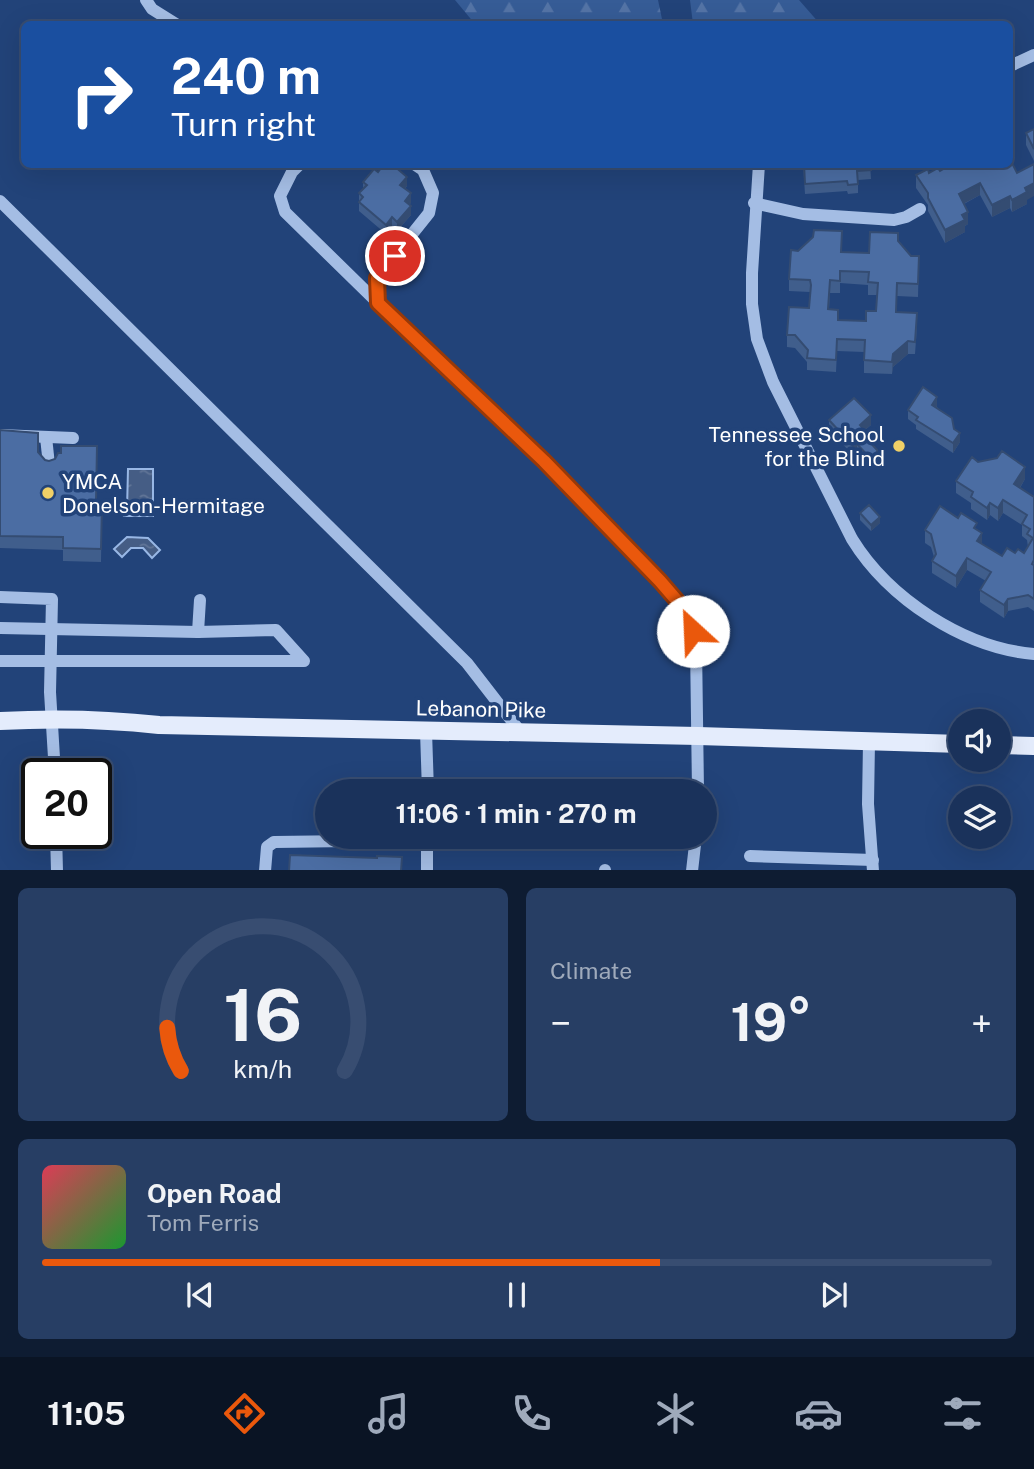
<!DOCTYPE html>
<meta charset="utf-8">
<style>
body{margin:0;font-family:"Public Sans",sans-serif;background:#273e64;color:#f1f3f6;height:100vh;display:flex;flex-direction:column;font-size:26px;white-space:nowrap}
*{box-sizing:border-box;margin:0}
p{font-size:23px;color:#9faabb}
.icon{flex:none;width:38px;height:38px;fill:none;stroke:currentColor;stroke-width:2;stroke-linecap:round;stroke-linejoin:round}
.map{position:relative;height:870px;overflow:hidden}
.details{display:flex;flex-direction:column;gap:18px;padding:18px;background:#0e1c32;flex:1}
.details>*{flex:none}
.hud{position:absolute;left:21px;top:21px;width:992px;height:147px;border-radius:10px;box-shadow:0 7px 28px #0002,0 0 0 2px #384d71;background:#1a4fa0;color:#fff;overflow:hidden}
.controls{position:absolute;left:948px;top:709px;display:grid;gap:14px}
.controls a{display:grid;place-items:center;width:63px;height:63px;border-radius:50%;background:#1a325b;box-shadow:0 7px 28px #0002,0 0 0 2px #384d71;font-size:35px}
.speed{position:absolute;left:21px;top:758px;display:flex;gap:14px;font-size:35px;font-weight:700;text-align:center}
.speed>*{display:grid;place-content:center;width:91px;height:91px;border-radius:50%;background:#1a325b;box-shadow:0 7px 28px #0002,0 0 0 2px #384d71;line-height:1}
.speed .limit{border:4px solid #111;border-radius:10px;background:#fff;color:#111}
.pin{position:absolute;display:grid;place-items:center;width:60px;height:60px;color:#fff;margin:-30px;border:4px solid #fff;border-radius:50%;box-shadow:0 2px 7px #0007}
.me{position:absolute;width:77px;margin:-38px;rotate:335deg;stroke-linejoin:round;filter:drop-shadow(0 0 5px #0008)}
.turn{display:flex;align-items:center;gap:24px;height:147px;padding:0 35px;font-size:32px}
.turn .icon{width:91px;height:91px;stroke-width:2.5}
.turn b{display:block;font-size:49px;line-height:60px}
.big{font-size:52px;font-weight:700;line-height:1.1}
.details .widget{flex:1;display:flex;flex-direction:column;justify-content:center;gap:10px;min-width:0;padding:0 24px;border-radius:10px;background:#273e64}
.details .dial{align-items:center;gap:0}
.dial svg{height:182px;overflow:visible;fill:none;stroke:#384d71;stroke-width:7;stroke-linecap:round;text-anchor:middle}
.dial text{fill:#f1f3f6;stroke:none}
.song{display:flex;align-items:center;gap:21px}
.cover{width:84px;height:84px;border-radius:10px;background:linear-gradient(135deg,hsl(350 70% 55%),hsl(130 70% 35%))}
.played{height:7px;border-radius:4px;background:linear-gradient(90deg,#ea580c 65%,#384d71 65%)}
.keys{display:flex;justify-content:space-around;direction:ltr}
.heat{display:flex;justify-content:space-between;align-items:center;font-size:38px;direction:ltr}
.details .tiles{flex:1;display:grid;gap:18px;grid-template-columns:1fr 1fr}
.widget:last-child{grid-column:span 2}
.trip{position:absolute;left:315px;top:779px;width:402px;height:70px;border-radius:35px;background:#1a325b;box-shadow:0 7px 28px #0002,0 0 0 2px #384d71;font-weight:700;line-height:70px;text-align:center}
.tabs{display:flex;height:112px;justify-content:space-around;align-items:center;background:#0a1424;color:#9faabb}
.tabs .icon{width:49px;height:49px}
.tabs .selected{color:#ea580c}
.tabs b{font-size:32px;color:#f1f3f6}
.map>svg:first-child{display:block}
.forest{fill:url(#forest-firs)}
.water{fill:url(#water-ripples);stroke:#98b7e5;stroke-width:2}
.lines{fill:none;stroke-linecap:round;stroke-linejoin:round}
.minor{stroke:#a4bde4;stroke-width:12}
.major{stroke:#e4ecfc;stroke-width:18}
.wall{fill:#405e8c;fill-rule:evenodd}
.shaded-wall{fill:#344c72}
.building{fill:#4b6da3;stroke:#344c72;stroke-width:2;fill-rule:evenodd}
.route-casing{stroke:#983908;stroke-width:18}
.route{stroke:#ea580c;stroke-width:12}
.poi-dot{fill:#f0d067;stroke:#224379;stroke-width:2.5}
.labels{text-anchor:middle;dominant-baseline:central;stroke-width:7;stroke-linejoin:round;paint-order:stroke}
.poi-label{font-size:21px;fill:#fff;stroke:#224379;text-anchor:end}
.street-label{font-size:21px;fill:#fff;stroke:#224379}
</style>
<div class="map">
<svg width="1034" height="871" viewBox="0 0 1034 871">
<defs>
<pattern id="forest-firs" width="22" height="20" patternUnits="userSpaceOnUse" patternTransform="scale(1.75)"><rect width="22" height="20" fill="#365c96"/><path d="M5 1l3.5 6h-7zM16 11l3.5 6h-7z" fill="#5474a6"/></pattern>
<pattern id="water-ripples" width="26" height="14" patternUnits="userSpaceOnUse" patternTransform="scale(1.75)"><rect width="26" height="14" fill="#455d85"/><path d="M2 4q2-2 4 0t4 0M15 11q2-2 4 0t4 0" fill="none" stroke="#617597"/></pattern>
</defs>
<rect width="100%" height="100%" fill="#224379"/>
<!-- forest -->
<g class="forest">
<path d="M455,0h203l5,24h-188z"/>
<path d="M690,0h109l21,24h-127z"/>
</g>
<!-- water -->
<g class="water">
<path d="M128,469h25v47h-29l1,-5 2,-1z"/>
<path d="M127,537l21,1 12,12 -8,8 -9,-10h-12l-9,9 -8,-8z"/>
</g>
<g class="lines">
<!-- minor -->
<g class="minor">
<path d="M146,0l6,9 24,15"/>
<path d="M1010,66l24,-11"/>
<path d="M300,164l-8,8 -12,24 5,16 93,91"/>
<path d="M414,164l9,6 10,23 -4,20 -52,65 1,25 166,158 135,140 12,15 5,29 2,146"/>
<path d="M759,164l-7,109v31l5,35 16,43 79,157c37,60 112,109 182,115"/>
<path d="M0,201l467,462 55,71"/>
<path d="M754,203l49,11 91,6 12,-3 14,-8"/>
<path d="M0,435l73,3"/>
<path d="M46,437l3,28"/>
<path d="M0,597l52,2 -2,93 5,82"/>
<path d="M0,628l198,4 78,-2 28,31h-304"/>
<path d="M198,632l2,-32"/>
<path d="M426,731l2,60"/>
<path d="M869,742l-1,62 5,67"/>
<path d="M56,833l1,38"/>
<path d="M750,856l123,4"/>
<path d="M605,870v1"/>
<path d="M265,871l2,-24 7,-5 153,-2"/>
<path d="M427,871v-35"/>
<path d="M692,871l4,-35"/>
</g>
<!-- major -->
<g class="major">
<path d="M0,721c54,-3 105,-2 159,4l539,11 263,8"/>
<path d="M999,745l35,1"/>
</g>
</g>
<!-- wall -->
<g class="wall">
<path d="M1034,129v32l-8,-16v-12z"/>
<path d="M803,164h67l1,15 -13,1v13l-10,1 -1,-3 -42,3z"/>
<path d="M952,164l75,36v4l-15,8 -2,-4 -18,9 -12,-22 -16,9 4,20 -3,2v6l-20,11 -17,-32v-6l-12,-17v-13l24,-4z"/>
<path d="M378,172l29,14 -2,3 6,14 -2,1 2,11 -14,16 -5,-4 -6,7 -27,-23v-18l4,-4v-7z"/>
<path d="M898,241l13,15h8l-1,41 -21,-1 -1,16 21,14 -2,28h-7l-15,13 -1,7 -28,-1v-21l-27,-1 -1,21 -29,-2v-8l-12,-14 -8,-1v-12l22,-27 1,-16 -21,-1v-12l9,-28 71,2zM840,283l28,2v10h9l-1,16 -10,10 -28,-1 -9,-11 1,-16h10z"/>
<path d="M937,406v1l17,22 6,13 -7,11 -37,-24v-4l-8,-6v-9z"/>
<path d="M829,420l42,5 -6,5 3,11 10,20 -8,7 -13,-15 -3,3 -25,-26z"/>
<path d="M0,430l38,22 7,8 51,43h6l-1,59 -38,-1v-11l-63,-2z"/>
<path d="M978,462l47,17 -5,9 14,9v114l-6,-4 -20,4 -4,7 -24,-16v-12l6,-9 -19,-11 -11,18 -24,-15v-12l2,-4 -3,-10 -6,-4v-13l52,-1 5,15 20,12 22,-3 4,-6 -1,-7 -5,-4v-11l-19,-12 -5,8 -8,-6 -3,5 -16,-11v-6l-15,-10v-12z"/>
<path d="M860,513l20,10 -9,8 -11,-11z"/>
</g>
<!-- shaded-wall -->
<g class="shaded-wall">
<path d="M407,177v9l-7,8v-9z"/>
<path d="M980,183v12l-21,11v-12z"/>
<path d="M1034,183v13l-7,4v4l-15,8v-12l13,-12z"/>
<path d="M411,193v10l-6,7v-9z"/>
<path d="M1010,196v12l-18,9v-12z"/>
<path d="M411,206v9l-14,16v-9z"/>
<path d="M968,212v12l-3,2v6l-20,11v-13l17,-15z"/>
<path d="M392,217v10l-6,7v-9z"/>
<path d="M908,341v13l-15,13 -1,7 1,-20z"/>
<path d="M937,397v9l-5,8v-9z"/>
<path d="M871,415v10l-11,9v-9z"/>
<path d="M960,433v9l-7,11v-10z"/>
<path d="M857,444v9l-3,3v-9z"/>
<path d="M878,451v10l-8,7v-10z"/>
<path d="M1025,467v12l-11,18v-13z"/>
<path d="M1003,500v13l-5,8v-13z"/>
<path d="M990,503v12l-3,5v-12z"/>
<path d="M880,517v6l-9,8v-6z"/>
<path d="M982,533v12l-5,-4z"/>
<path d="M967,558v12l-11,18v-12z"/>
<path d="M1008,599v12l-4,7v-13z"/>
</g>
<!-- building -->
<g class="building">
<path d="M1034,129v20l-8,-16z"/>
<path d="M1010,159l7,14 17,-9v19l-9,5 2,4 -15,8 -2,-4 -18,9 -12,-22 -21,11 9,18 -6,3 3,5 -20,10 -17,-32v-5l-12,-18 12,-6 1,4 9,-5 2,3 12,-7h58z"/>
<path d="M384,164h3l4,4 2,-3 14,12 -7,8 11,8 -6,8 6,5 -14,16 -5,-5 -6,8 -27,-23 4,-5 -4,-4 8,-8 -4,-3 11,-13 4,3z"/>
<path d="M804,164h66l1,6 -14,1 1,13 -10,1 -1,-4 -42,3z"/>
<path d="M814,230l28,1 -1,21 28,1 1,-21 28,1v8l13,15h8l-1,28 -21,-1 -1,29 21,1 -2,29 -7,-1 -15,13 -1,8 -28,-2 1,-20 -28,-1 -1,21 -29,-2 1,-8 -13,-15h-8l2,-28 20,1 2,-23 -1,-5 -21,-1 2,-29 7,1 15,-14zM840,271l29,1 -1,10 10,1 -2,28h-10v10l-28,-1v-10l-10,-1 2,-29 10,1z"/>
<path d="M923,387l14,10 -5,8 20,13 2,11 6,4 -7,10 -37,-23 2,-3 -10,-7z"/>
<path d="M854,398l17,17 -11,10 8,9 -3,3 13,14 -8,7 -13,-14 -3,3 -25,-27z"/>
<path d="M0,430l38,3v19l7,8 4,1 6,-2 3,-6h3v-7h36l-1,57h6l-1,46 -38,-1v-11l-63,-1z"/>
<path d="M1002,451l23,16 -11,17 20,13v63l-2,4 2,1v34l-6,-4 -20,4 -4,6 -24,-15 11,-18 -24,-14 -11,18 -24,-15 4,-7 -5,-20 -6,-4 15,-24 18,12 3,-5 16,10 -3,5 8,5 -5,8 25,15 5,-8 8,5 3,-4 6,4 9,-15 -6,-4 3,-5 -8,-5 5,-9 -24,-15 -5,8 -8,-5 -3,5 -16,-11 2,-5 -17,-11 16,-24 6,5 19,-4z"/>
<path d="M869,505l11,12 -9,8 -11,-12z"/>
<path d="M290,855l87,3v-2l25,1 -1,14h-112z"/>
</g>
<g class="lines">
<!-- route casing -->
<g class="route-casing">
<path id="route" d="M395,256l-18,22 1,25 166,158 116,120 31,36 2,14"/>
</g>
<!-- route -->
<use href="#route" class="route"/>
</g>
<!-- markers -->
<g class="poi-dot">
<circle cx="899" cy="446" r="7"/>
<circle cx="48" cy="493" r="7"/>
</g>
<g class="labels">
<!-- poi labels -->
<g class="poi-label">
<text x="885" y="434">Tennessee School<tspan x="885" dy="24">for the Blind</tspan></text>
<text x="62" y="481" text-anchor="start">YMCA<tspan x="62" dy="24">Donelson-Hermitage</tspan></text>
</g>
<!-- street labels -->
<g class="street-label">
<text transform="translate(481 709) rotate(1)">Lebanon Pike</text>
</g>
</g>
</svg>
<div class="controls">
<a><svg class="icon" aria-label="sound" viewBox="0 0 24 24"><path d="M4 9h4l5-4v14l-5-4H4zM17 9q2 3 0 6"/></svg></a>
<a><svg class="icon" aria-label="layers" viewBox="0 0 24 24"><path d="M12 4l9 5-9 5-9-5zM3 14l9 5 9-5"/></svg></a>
</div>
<div class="speed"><div class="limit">20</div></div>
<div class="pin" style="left:395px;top:256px;background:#d93025"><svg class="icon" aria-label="arrive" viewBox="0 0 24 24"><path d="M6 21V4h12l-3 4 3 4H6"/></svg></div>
<svg class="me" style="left:693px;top:631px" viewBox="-20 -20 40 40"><circle r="19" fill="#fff"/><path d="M0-13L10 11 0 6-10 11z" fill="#ea580c"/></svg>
<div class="trip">11:06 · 1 min · 270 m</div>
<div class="hud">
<div class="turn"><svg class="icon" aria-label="right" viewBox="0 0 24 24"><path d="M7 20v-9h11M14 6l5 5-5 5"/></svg><div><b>240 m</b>Turn right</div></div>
</div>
</div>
<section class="details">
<div class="tiles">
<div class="widget dial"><svg viewBox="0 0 100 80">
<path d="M14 69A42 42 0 1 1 86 69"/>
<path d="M14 69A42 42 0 0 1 8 50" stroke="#ea580c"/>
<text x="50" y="56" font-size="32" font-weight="700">16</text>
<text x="50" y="72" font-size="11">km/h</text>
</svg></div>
<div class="widget"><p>Climate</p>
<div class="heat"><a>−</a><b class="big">19°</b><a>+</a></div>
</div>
<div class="widget">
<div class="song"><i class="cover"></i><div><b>Open Road</b><p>Tom Ferris</p></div></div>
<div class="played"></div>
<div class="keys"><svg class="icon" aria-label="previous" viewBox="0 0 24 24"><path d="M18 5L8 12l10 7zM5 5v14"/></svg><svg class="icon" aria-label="pause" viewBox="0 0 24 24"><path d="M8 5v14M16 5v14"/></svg><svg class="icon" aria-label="next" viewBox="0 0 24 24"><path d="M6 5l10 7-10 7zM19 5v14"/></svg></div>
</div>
</div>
</section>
<nav class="tabs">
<b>11:05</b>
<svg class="icon selected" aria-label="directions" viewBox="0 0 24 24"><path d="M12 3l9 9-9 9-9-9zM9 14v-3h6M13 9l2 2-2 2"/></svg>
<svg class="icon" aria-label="music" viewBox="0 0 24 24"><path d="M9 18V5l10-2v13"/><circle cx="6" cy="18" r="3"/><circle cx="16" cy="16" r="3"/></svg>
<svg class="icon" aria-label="phone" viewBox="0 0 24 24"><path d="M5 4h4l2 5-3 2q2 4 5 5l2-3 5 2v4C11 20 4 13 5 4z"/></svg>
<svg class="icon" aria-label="climate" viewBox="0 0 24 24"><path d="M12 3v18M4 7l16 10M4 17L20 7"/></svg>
<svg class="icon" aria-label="car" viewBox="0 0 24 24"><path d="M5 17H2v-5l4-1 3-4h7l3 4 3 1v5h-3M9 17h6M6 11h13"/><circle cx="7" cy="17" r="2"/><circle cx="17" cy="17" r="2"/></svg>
<svg class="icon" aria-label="filters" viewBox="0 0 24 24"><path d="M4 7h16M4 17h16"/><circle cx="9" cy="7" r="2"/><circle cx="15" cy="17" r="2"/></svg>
</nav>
